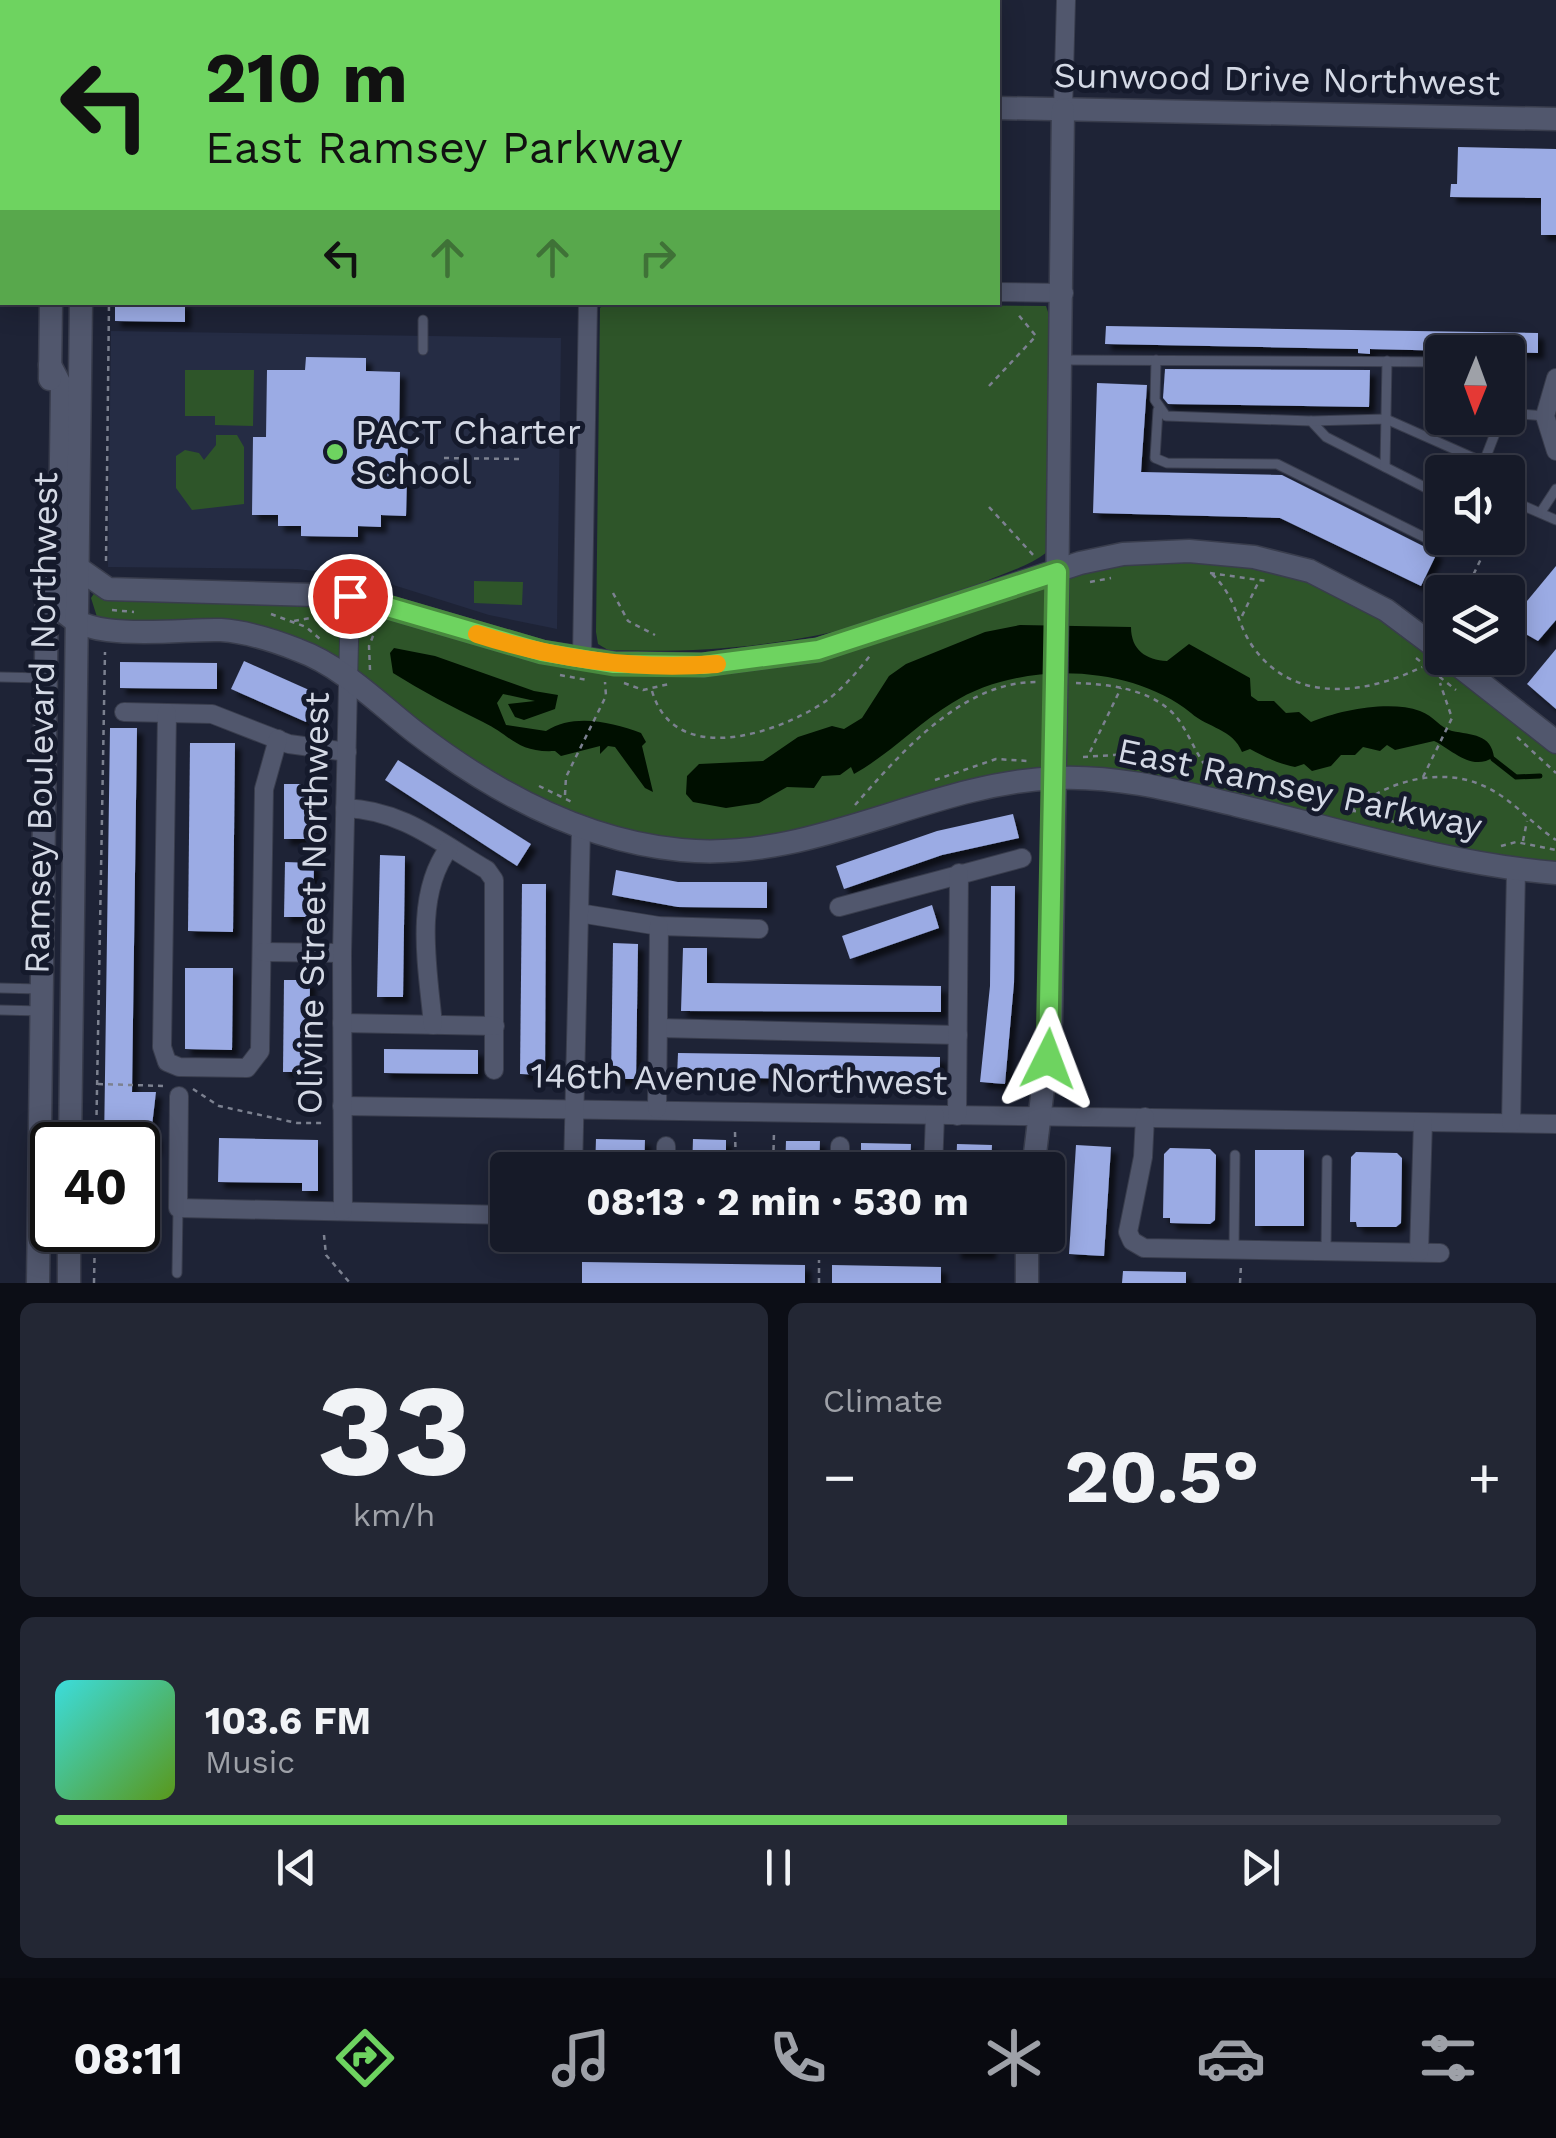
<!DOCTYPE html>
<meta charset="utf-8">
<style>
body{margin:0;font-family:"Work Sans",sans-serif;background:#232734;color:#f1f3f6;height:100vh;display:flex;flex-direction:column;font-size:38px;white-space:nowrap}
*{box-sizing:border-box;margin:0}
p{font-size:32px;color:#9ea1a8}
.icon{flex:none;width:55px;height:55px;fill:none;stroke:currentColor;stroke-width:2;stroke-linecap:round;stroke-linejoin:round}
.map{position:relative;height:1283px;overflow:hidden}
.panel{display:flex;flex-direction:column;gap:20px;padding:20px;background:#0c0e16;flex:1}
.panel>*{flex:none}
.guide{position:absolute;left:0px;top:0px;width:1000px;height:305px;box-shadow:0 5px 25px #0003,0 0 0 2px #353845;background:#6ed360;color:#111;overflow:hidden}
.needle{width:65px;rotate:181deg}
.buttons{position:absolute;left:1425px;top:335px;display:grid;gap:20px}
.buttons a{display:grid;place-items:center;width:100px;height:100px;border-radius:10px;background:#161a28;box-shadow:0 5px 25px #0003,0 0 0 2px #353845;font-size:50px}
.speed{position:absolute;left:30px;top:1122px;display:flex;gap:20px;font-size:50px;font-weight:700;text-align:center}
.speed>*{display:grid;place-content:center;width:130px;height:130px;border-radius:50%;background:#161a28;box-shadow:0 5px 25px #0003,0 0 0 2px #353845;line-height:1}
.speed .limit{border:5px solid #111;border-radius:15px;background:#fff;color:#111}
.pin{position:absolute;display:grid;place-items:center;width:85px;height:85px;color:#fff;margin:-42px;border:5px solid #fff;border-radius:50%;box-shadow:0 2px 10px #0007}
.me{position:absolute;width:110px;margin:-55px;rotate:3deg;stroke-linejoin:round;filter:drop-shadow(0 0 8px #0008)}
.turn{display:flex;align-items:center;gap:35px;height:210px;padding:0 40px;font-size:45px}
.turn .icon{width:130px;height:130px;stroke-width:2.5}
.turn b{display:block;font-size:70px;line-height:85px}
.lanes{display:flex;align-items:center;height:95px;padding:0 40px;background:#0003;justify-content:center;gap:50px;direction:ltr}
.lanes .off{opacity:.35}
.big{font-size:75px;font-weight:700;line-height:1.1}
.panel .card{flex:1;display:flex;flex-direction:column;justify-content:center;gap:15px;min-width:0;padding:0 35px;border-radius:15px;background:#232734}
.panel .dial{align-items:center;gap:0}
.dial b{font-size:130px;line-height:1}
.song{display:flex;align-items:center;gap:30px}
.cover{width:120px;height:120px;border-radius:15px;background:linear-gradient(135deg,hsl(180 70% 55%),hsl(90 70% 35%))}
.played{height:10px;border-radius:5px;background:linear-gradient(90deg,#6ed360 70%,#353845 70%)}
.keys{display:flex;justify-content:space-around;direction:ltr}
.heat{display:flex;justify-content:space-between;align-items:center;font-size:55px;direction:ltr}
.panel .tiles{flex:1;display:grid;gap:20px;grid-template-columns:1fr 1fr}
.card:last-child{grid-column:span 2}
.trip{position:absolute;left:490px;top:1152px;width:575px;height:100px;border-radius:10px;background:#161a28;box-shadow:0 5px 25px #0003,0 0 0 2px #353845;font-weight:700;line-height:100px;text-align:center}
.dock{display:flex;height:160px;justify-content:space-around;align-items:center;background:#090a10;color:#9ea1a8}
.dock .icon{width:70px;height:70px}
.dock .active{color:#6ed360}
.dock b{font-size:45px;color:#f1f3f6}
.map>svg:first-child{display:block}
.built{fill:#252c44}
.green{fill:#2e5529}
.water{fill:#000f00}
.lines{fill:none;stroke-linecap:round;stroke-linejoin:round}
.stream{stroke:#000f00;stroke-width:5}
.building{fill:#9babe4;filter:url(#shadow)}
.service-casing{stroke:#393d4d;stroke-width:11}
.minor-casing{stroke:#393d4d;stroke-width:20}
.tertiary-casing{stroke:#393d4d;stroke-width:25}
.path{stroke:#7c8190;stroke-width:2.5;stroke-dasharray:5 5;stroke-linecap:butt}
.service{stroke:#51576d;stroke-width:9}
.minor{stroke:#51576d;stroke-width:18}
.tertiary{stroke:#51576d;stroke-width:22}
.tertiary-bridge-casing{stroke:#393d4d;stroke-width:25;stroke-linecap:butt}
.tertiary-bridge{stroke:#51576d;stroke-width:22}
.route-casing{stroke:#48893e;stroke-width:25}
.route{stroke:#6ed360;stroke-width:18}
.slow{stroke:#f59e0b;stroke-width:18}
.poi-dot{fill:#6ed360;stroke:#151a2c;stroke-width:4}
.labels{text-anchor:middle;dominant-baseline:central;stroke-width:10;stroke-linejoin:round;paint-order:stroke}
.street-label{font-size:35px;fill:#d4d9e5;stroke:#151a2c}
.poi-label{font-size:35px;fill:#d4d9e5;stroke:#151a2c;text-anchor:start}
</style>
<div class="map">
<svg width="1556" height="1283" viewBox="0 0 1556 1283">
<defs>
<filter id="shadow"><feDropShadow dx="6" dy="6" stdDeviation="2.5" flood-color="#0009"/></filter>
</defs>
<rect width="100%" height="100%" fill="#1e2336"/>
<!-- built -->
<path class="built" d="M111,331l450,7 -4,291 -68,-14 -118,-37 -74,-9 -189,-2z"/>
<!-- green -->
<g class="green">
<path d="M605,303l441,3 4,12 -3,234c-17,14 -43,21 -63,30 -125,55 -241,73 -376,68l-10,-6 -2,-12 4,-324z"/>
<path d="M185,370h69l-1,56 -38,-1v-9h-30z"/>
<path d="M216,435h21l7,12v57l-52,6 -16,-22v-32l9,-6 14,3 5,7 12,-15z"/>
<path d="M1186,556l101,15 89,41 180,139v113l-51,-6 -423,-87 -306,69 -91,2 -94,-18 -125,-65 -140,-103 -216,-33 -13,-6 -6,-19 4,-6 226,9 137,34 260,34 365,-100z"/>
<path d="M474,581l49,1 -1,23 -48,-2z"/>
</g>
<!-- water -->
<g class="water">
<path d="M1020,625l111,2c0,23 15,33 36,34l22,-17 61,34 1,18 7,5h16l12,12 13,-1 12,10c29,-12 79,-22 109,-11 14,5 20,17 32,20 20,4 39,3 42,26 -23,15 -41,-7 -60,-16l-39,9 -8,-5 -7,6 -17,-4 -8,8h-14l-10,11 -19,5 -8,-7 -9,3c-16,-3 -30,-10 -45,-18l-8,3c-9,-23 -34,-24 -51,-39 -62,-50 -173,-52 -239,-10 -35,21 -62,51 -98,71l-3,-7 -11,8 -18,1 -8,12 -27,-1 -28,16 -33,5 -33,-6 -7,-8 1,-18 12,-12 64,-3 35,-24 34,-11 12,3 18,-11 27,-42 17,-12 79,-32z"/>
<path d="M394,648l41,8 99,35 24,4 -3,14 -31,11 -9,-3 -7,-13 27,-3 -32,-7 -6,9 9,22 40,6c28,-18 65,-9 95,2l5,9 -4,4 11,46 -8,-4 -30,-41 -7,-1 -8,8v-8l-39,10 -6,-5c-38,2 -43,-15 -72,-29 -31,-15 -61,-31 -90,-49l-3,-20z"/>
</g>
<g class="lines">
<!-- stream -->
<path class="stream" d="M1493,759l23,18 24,-1"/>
</g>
<!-- building -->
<g class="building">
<path d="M1458,147l98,2v86h-15v-37l-91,-1 1,-13h6z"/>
<path d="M115,302h70v20l-70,-1z"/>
<path d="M1106,326l432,7v20l-168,-4v5l-12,-1v-4l-253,-5z"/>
<path d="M306,357l60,1v13l34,1 -1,65h9l-2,79 -25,-1v12l-23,-1v11l-57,-1v-10h-23v-11h-26l1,-78h13l1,-67h38z"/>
<path d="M1165,369l205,1 -1,37 -201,-3 -5,-6z"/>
<path d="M1097,383l50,2 -6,87 141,3 155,78 -16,33 -141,-68 -187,-5z"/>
<path d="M1556,566v54l-18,21 -30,-17z"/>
<path d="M1556,649v60l-29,-25z"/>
<path d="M244,661l74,33 -12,28 -75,-33z"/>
<path d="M120,662l97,1v26l-97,-1z"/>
<path d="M110,728h27l-5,364h24l-5,42h5l-1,16 -51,-5z"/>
<path d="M190,743h45l-2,189 -45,-1z"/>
<path d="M398,760l133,84 -14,22 -132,-86z"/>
<rect x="284" y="784" width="29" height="55"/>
<path d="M1013,814l6,24 -77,17 -98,34 -8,-23 101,-35z"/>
<path d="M380,855l25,1 -2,141h-26z"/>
<path d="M285,862l29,1 -1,54h-29z"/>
<path d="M616,870l62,12h89v26l-89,-1 -66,-12z"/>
<path d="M522,884h24l-1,191 -25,-1z"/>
<path d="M991,886h24l-1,97 -9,101 -25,-2 10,-96z"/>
<path d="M932,905l7,23 -89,31 -8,-23z"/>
<path d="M613,943l25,1 -2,135h-25z"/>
<path d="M683,948h24v35l234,3v26l-260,-1z"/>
<path d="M185,968h48l-1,82 -47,-1z"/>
<path d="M284,980h26l-1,92h-26z"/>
<path d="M384,1049l94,1v24l-94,-1z"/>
<path d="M678,1053l262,4v24l-263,-4z"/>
<path d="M219,1138l99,2v51h-16v-8l-84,-1z"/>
<path d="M596,1139l49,1 -1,30h-49z"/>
<path d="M693,1139l33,1v30h-34z"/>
<path d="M786,1141h34l-1,29h-34z"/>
<path d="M861,1143l50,1 -1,26h-49z"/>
<path d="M957,1144l35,1 -1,25h-35z"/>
<path d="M1076,1145l35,2 -7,109 -35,-2z"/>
<path d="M1170,1148l40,1 6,6 -1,65 -5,4 -40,-1v-5h-7l1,-64z"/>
<rect x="1255" y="1150" width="49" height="76"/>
<path d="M1356,1152l41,1 5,5 -1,65 -5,4h-39l-1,-5h-6l1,-65z"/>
<rect x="955" y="1235" width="35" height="18"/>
<path d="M582,1262l223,3v18h-223z"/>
<path d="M832,1265l109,2v16h-109z"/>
<path d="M1123,1271l63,1v11h-64z"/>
</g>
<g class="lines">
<!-- service casing -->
<g class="service-casing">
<g id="service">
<path d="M159,2v-2"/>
<path d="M266,2v-2"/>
<path d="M314,2v-2"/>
<path d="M423,320v30"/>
<path d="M1063,360l379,2"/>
<path d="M1156,360l-1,40 11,16 145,5 15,16 116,59"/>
<path d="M1508,364l13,6 -13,35"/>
<path d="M1158,410l-3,48 12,5 110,1 167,83 16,4 14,-13"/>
<path d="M1508,413l37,3"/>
<path d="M1311,421l75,-2 97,43"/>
<path d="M1385,467l2,-106"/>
<path d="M1480,472l21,-54"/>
<path d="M1508,499l48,21"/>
<path d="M1541,512l15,-23"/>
<path d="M0,677l43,1"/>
<path d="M0,988l39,1"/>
<path d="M0,1010l41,1"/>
<path d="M1234,1249l1,-94"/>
<path d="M1326,1251l1,-91"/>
<path d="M177,1273l1,-65"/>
</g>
</g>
<!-- minor casing -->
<g class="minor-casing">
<g id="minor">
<path d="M1063,110l3,-110"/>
<path d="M998,292l66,1"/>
<path d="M1556,378l-11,38 11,35"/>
<path d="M582,658l6,-356"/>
<path d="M124,712l88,2 77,30 58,8"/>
<path d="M167,713l-5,334 5,15 12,5 68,1 13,-17 4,-262 14,-50"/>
<path d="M345,808c57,2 94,34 142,62l7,10v190"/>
<path d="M839,907l183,-49"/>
<path d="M579,913l80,13 100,3"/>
<path d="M263,952l79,1"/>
<path d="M342,1023l153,3"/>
<path d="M433,1025c-5,-56 -20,-129 16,-177"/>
<path d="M659,1028l299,7"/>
<path d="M179,1096l-1,112 330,7"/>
<path d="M342,1106l1214,18"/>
<path d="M657,1109l2,-183"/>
<path d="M957,1116l2,-243"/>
<path d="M1145,1117l-2,40 -15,75 4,9 12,7 296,5"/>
<path d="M1511,1123l5,-253"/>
<path d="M573,1170l8,-342"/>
<path d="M666,1170v-24"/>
<path d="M840,1170v-24"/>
<path d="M933,1170l2,-55"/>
<path d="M343,1211l-1,-258 8,-357"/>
<path d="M589,1235l315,7 23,-7"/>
<path d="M1419,1252l4,-130"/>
</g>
</g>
<!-- tertiary casing -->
<g class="tertiary-casing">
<g id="tertiary">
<path d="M59,2v-2"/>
<path d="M89,2v-2"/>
<path d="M0,95h2"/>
<path d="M998,108l558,11"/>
<path d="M50,365l12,23 -3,213c13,46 122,27 162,29 27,2 52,10 77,20 44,16 80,53 117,82 77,59 168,109 266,118 131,13 245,-66 374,-72 61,-3 122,13 181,27 105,25 212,59 320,68"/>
<path d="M50,379l1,-77"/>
<path d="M78,568l30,21 242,7 192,56 73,11 88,2 115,-15 262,-87 43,-9 66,-3 65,6 56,14 76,39 56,42"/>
<path d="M1057,608l6,-498"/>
<path d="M1449,658l107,84"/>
<path d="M70,1145l11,-843"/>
<path d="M1033,1170l18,-148 5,-332"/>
<path d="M38,1283l9,-697"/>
<path d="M69,1283v-53"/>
<path d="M1027,1283v-48"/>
</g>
</g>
<!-- path -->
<g class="path">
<path d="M113,2v-2"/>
<path d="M0,123l2,1"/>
<path d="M989,386l47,-50 -20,-24"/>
<path d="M444,458l75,1"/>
<path d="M989,507l46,50"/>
<path d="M1508,524l12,-8"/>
<path d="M106,561l3,-259"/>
<path d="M1210,573l56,8"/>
<path d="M1212,574c26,25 23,47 41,73 41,58 114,47 169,20"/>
<path d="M1090,582l21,-4"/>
<path d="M1465,592l26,-54"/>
<path d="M613,593l15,28 27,14"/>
<path d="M112,610l22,2"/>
<path d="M271,614l35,13 14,12"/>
<path d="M1242,616l16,-33"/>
<path d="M294,621l27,-5"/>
<path d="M1416,658l40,32"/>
<path d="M370,670l-1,-24 8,-20"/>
<path d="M560,675l27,5"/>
<path d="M624,683l19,7 26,-6"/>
<path d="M1076,683c37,1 86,8 106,42 12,19 18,39 35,53"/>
<path d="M652,691c22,76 122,44 171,12 18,-12 36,-33 49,-50"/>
<path d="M1517,737l39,36"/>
<path d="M1090,752l31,-64"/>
<path d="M1083,757l47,-3 31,14"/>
<path d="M1423,777l29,-59 -12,-35"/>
<path d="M935,780l61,-21 32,2"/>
<path d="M539,786l33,16"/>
<path d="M565,795l1,-18 40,-81 -1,-14"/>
<path d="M855,805c46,-52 107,-124 183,-123"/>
<path d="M1341,810l25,2 45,16"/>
<path d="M1351,812c35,-32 93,-47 137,-24 25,12 45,37 68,52"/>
<path d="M1523,841l4,-20"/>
<path d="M1501,846l15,-4 40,8"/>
<path d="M98,1084l67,2"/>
<path d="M193,1089l26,17 78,17h27"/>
<path d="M735,1132l1,38"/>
<path d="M96,1145l9,-493"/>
<path d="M773,1170l1,-38"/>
<path d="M324,1235l2,20 24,28"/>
<path d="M94,1283l1,-53"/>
<path d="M819,1283v-23"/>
<path d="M1240,1283l1,-18"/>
</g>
<!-- service -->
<use href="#service" class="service"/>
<!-- minor -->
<use href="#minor" class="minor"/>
<!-- tertiary -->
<use href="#tertiary" class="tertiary"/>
<!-- tertiary-bridge casing -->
<g class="tertiary-bridge-casing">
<path id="tertiary-bridge" d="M1056,690l1,-82"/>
</g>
<!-- tertiary-bridge -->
<use href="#tertiary-bridge" class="tertiary-bridge"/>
</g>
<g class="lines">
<!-- route casing -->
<g class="route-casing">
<path id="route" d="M350,596l192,56 72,12 89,1 115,-15 239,-78 -9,487"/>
</g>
<!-- route -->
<use href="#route" class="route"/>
<!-- slow -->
<path class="slow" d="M477,634c77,25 159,36 240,30"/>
</g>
<!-- markers -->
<circle class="poi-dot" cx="335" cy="452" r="10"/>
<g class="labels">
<!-- street labels -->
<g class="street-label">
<text transform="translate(1277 79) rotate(1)">Sunwood Drive Northwest</text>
<text transform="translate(41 723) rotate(-89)">Ramsey Boulevard Northwest</text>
<text transform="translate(1300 788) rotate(12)">East Ramsey Parkway</text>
<text transform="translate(313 903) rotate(-89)">Olivine Street Northwest</text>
<text transform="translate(739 1079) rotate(1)">146th Avenue Northwest</text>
</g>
<!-- poi labels -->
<g class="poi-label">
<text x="355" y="432">PACT Charter<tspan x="355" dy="40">School</tspan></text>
</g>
</g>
</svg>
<div class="buttons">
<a><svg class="needle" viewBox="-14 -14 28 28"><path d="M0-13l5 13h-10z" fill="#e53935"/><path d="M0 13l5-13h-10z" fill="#9ea1a8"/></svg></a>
<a><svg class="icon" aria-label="sound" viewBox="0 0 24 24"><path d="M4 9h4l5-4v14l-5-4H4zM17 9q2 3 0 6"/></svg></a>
<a><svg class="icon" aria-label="layers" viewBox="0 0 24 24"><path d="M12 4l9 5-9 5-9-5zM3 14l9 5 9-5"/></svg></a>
</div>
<div class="speed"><div class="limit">40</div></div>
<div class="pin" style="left:350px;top:596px;background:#d93025"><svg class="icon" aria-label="arrive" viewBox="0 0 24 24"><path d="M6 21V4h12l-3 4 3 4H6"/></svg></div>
<svg class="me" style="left:1048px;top:1059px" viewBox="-20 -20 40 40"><path d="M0-17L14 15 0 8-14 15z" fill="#6ed360" stroke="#fff" stroke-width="4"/></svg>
<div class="trip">08:13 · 2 min · 530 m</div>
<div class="guide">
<div class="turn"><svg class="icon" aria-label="left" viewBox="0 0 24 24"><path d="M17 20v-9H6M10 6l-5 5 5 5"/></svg><div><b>210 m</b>East Ramsey Parkway</div></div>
<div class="lanes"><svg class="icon" aria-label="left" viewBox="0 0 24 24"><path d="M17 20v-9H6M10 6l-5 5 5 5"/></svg><svg class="icon off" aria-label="ahead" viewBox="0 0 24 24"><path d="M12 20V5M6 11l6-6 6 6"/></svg><svg class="icon off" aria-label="ahead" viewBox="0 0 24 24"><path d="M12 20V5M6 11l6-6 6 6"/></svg><svg class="icon off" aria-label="right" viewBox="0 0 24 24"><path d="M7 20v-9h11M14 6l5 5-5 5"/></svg></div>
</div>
</div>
<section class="panel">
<div class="tiles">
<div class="card dial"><b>33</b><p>km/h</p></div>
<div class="card"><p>Climate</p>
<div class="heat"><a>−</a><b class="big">20.5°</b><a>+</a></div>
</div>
<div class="card">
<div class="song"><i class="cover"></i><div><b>103.6 FM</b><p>Music</p></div></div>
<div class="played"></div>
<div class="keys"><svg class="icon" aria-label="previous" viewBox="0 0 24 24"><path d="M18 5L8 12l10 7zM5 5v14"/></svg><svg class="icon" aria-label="pause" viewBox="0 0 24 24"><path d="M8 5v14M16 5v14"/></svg><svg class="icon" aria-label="next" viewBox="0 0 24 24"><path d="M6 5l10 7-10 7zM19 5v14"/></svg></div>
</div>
</div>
</section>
<nav class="dock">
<b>08:11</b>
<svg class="icon active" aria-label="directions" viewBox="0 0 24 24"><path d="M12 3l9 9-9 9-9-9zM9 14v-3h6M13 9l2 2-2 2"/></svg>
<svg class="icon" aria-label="music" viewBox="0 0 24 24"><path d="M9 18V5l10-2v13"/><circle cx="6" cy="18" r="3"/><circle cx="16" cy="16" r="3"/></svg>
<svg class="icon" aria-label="phone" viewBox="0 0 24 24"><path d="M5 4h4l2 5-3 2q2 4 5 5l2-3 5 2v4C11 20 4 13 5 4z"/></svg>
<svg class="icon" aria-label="climate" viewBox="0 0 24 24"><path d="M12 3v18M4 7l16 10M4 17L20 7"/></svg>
<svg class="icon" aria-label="car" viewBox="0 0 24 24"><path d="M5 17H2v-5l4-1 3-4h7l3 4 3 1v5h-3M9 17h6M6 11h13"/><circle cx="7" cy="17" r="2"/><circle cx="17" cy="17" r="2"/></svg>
<svg class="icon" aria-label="filters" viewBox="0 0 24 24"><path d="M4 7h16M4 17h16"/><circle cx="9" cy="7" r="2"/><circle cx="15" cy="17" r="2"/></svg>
</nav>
